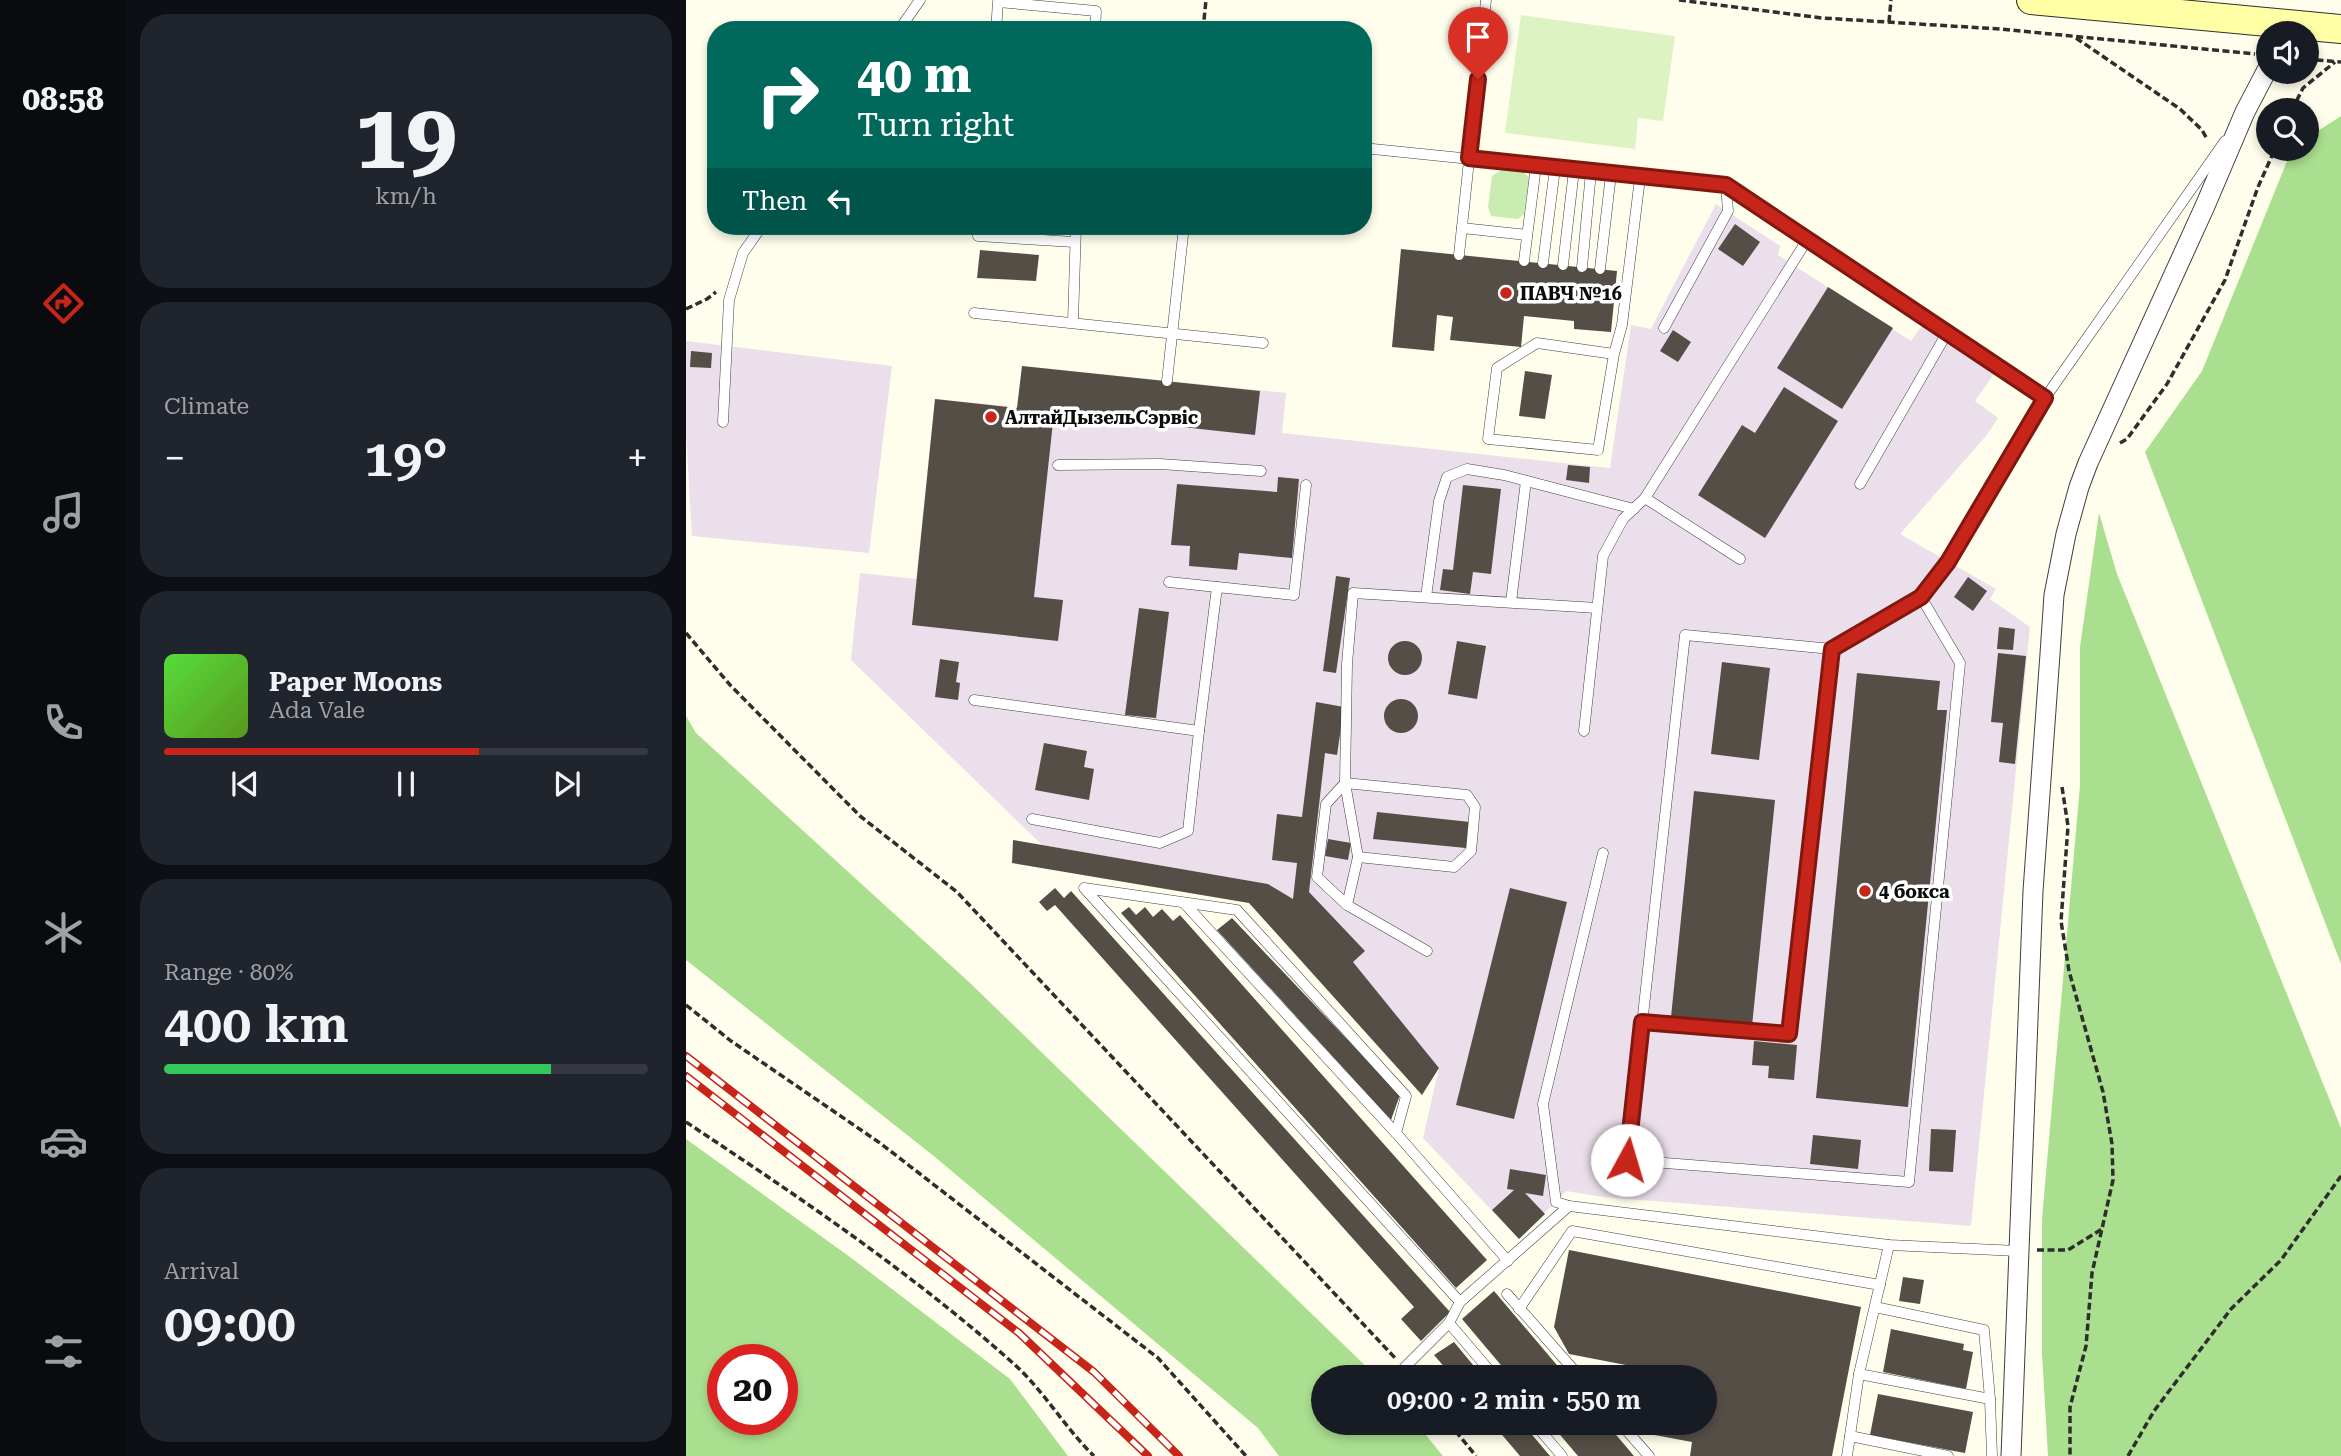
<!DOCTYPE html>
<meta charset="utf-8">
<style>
body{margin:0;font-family:"Roboto Serif",serif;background:#20242c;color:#f1f3f6;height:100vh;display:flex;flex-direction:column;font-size:26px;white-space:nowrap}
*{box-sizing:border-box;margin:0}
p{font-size:23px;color:#9ea1a6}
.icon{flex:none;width:38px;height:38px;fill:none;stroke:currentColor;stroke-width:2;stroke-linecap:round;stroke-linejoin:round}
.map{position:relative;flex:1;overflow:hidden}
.panel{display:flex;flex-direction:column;gap:14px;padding:14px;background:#0d0f14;width:560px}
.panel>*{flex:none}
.guide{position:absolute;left:21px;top:21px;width:665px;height:214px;border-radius:28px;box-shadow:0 4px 10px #0003;background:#00695c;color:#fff;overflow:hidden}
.controls{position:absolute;left:1570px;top:21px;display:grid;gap:14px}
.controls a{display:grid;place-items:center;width:63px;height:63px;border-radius:50%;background:#171b24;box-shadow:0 4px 10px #0003;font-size:35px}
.speed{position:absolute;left:21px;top:1344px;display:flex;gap:14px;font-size:35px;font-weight:700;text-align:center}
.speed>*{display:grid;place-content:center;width:91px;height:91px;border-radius:50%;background:#171b24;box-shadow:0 4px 10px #0003;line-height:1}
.speed .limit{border:10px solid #d22;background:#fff;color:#111}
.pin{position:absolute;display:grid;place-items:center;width:60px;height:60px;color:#fff;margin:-72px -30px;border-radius:50% 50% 50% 0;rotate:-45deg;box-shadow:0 0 7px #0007}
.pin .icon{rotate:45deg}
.me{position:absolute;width:77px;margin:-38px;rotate:6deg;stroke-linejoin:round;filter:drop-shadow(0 0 5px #0008)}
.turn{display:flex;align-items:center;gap:24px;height:147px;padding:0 35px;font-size:32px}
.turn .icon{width:91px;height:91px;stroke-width:2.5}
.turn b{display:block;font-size:49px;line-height:60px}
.then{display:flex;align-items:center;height:66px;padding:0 35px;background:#0003;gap:14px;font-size:26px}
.big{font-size:52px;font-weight:600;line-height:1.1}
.panel .card{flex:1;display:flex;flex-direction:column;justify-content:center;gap:10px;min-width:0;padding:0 24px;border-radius:28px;background:#20242c}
.panel .dial{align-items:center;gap:0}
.dial b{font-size:91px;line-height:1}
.song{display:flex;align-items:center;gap:21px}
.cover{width:84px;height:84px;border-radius:10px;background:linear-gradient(135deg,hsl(110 70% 55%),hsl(90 70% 35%))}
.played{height:7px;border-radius:4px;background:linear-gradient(90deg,#c72519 65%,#363941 65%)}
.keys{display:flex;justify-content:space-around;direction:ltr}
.heat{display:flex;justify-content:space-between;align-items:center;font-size:38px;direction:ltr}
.charge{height:10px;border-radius:5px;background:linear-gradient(90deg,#34c759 80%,#363941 0)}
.trip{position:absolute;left:625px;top:1365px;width:406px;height:70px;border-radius:35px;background:#171b24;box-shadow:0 4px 10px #0003;font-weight:600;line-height:70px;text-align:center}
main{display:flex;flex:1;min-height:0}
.menu{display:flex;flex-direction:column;width:126px;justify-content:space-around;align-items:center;background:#090b0e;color:#9ea1a6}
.menu .icon{width:49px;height:49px}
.menu .selected{color:#c72519}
.menu b{font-size:32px;color:#f1f3f6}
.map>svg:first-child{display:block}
.industrial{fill:#ecdfec}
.green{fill:#c9edb1}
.forest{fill:#aadf8f;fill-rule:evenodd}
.pitch{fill:#ddf3c4}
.building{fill:#554e47}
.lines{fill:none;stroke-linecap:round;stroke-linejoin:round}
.service-casing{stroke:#3f3f3f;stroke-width:11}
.minor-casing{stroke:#3f3f3f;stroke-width:21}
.secondary-casing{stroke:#2e2e2e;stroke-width:30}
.path{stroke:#2e2e2e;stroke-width:3.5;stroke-dasharray:7 3.5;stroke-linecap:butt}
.service{stroke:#fff;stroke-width:10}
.minor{stroke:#fff;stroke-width:19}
.secondary{stroke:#ffffa6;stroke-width:28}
.rail-casing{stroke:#c72519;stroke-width:8}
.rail{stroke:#fff;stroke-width:5;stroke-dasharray:16;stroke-linecap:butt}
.route-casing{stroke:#811810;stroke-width:18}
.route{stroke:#c72519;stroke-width:12}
.poi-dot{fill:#c72519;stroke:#fff;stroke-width:2.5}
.labels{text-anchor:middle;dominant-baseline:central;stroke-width:7;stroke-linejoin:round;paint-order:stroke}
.poi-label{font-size:18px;font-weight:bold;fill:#0c0c0c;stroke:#fff;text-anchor:start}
</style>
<main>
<nav class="menu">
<b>08:58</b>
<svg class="icon selected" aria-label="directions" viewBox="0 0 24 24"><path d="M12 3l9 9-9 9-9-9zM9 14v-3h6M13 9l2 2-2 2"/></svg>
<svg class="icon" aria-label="music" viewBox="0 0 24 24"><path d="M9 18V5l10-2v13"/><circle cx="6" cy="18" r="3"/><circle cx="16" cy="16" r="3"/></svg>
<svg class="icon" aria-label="phone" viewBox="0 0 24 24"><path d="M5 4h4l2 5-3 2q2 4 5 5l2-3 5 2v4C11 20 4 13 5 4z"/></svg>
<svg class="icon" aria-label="climate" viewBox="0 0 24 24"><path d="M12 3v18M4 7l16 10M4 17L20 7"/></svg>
<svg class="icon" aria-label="car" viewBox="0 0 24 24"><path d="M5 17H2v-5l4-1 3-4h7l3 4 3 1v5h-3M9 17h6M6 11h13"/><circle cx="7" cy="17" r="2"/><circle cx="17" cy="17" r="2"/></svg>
<svg class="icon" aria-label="filters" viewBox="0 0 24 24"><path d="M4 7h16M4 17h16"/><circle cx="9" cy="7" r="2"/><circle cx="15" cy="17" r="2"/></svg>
</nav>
<section class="panel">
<div class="card dial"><b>19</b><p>km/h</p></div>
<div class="card"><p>Climate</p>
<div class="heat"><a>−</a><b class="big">19°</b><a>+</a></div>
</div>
<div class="card">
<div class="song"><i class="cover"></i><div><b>Paper Moons</b><p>Ada Vale</p></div></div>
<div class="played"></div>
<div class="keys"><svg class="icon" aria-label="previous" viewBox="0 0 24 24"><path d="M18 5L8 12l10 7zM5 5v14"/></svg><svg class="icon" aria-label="pause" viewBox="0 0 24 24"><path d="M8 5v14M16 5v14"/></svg><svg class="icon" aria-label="next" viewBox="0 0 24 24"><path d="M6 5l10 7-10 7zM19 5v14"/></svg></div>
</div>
<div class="card"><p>Range · 80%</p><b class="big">400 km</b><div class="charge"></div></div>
<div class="card"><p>Arrival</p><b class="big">09:00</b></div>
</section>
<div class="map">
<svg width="1655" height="1456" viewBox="0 0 1655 1456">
<rect width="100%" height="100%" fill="#fffdeb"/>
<!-- industrial -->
<g class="industrial">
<path d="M1030,204l64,42 -2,9 133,86 12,-17 73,47 -21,30 23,17 -12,18 -86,98 96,55 -6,10 40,28 -59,599 -368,-29 -37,-6 -47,48 -96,-101 16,-70 -86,-106 -60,-63 -25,-15 -226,-39 -191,-185 9,-87 56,6 19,-180 82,8 5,-41 264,27 -4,40 328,35 21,-143 20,4z"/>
<path d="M0,341l206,25 -23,187 -177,-17 -6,-103z"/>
</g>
<!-- green -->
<path class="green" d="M815,170l22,2 6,5 -5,37 -6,5 -27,-3 -3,-9 4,-31z"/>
<!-- forest -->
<g class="forest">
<path d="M1655,116v848l-196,-512 57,-81 90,-222h14l1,-11z"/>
<path d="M1413,513l18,61 224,554v328h-293l-6,-103v-134l38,-434v-138z"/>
<path d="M0,716l10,17 273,249 408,395h-54v46h93l27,33h-164l-21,-28 -323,-271 -249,-197z"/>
<path d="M0,1139l164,118 160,122 58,77h-382zM37,1360h59v59h-59z"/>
</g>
<!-- pitch -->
<path class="pitch" d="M835,15l154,21 -12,85 -25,-3 -3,31 -130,-16z"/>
<!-- building -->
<g class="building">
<path d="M1049,224l25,18 -17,24 -25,-17z"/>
<path d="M444,226h31l-1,7 -30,-3z"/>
<path d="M715,249l216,22 -6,61 -37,-3v-8l-50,-5 -3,31 -71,-7 3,-23 -16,-2 -3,36 -42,-4z"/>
<path d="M294,250l59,5 -3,26 -59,-3z"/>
<path d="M1142,287l65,41 -51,81 -65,-41z"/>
<path d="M987,330l18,12 -13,20 -18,-11z"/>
<path d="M5,351l21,2 -1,15 -21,-1z"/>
<path d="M336,366l238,25 -5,44 -201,-22 -20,184 29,3 -5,41 -146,-16 23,-226 82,9z"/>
<path d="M839,371l27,4 -7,44 -26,-3z"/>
<path d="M1098,387l54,34 -73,117 -67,-43 44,-70 13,8z"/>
<path d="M882,465l22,2 -1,16 -23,-3z"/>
<path d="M592,477l21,2 -7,79 -53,-5 -2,17 -48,-4 1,-20 -19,-1 6,-61 100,8z"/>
<path d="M777,485l38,4 -10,85 -18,-2 -3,22 -30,-4 3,-21 10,1z"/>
<path d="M650,576l14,2 -14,95 -13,-2z"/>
<path d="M1282,577l19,14 -14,20 -19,-14z"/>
<path d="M453,608l30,4 -13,106 -31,-3z"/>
<path d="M1313,627l16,2 -2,21 -16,-1z"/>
<path d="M771,641l29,5 -9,53 -29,-5z"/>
<circle cx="719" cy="658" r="17"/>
<path d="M1312,653l28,3 -11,108 -16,-2 4,-39 -12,-1z"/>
<path d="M254,659l19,3 -3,20 4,1 -2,17 -23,-3z"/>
<path d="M1036,662l48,6 -11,92 -48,-6z"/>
<path d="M1171,673l83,8 -3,29h10l-39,397 -92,-9z"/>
<circle cx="715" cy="716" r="17"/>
<path d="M630,702l28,5 -7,48 -12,-2 -16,139 56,59 -12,11 86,106 -17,27 -173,-192 -237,-40 1,-23 255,44 25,15 4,-36 -25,-3 5,-46 25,3z"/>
<path d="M358,743l43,8 -3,16 10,2 -5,31 -54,-10z"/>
<path d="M1008,791l81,9 -23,226 -81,-9z"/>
<path d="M691,812l93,10 -4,26 -93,-9z"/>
<path d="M642,839l23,4 -3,17 -23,-4z"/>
<path d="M369,888l9,10 7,-7 379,421 -29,29 -20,-22 13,-12 -359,-402 -8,6 -8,-9z"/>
<path d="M824,888l57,14 -53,217 -58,-14z"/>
<path d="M443,907l7,8 9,-8 8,10 9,-8 11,12 7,-6 307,345 -31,28 -335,-375z"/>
<path d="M546,918l168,177 -9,25 -174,-190z"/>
<path d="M1068,1041l43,4 -3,35 -26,-2 1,-12 -17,-1z"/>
<path d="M1245,1129l25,1 -3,42 -24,-1z"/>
<path d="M1127,1135l48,5 -3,29 -48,-5z"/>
<path d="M824,1169l36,6 -3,21 -18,-3 20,21 -26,25 -27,-29 22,-20 -7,-1z"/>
<path d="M883,1250l292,57 -29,149h-142l2,-14 -59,-11 2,-8h69v-46h-75l2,-11 -62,-12 -15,-27z"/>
<path d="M1217,1277l21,3 -4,24 -21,-3z"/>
<path d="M808,1291l73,86h-56l-49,-58z"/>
<path d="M1205,1329l73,15 -1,6 10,2 -7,37 -83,-17z"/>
<path d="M768,1342l29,35h-30l-19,-22z"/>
<path d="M1192,1394l95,18 -8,41 -95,-18z"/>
<path d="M806,1423h30l28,33h-30z"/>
<path d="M864,1423h56l28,33h-56z"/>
</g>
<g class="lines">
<!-- service casing -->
<g class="service-casing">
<g id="service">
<path d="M213,30l21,-30"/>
<path d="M310,30l2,-28 98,9 -1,19"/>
<path d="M677,148l363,37 319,213"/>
<path d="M293,226l-1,10 96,6"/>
<path d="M776,228l65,7"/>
<path d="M773,255l27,-255"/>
<path d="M838,261l12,-95"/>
<path d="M857,263l12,-95"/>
<path d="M877,265l11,-95"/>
<path d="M896,267l9,-95"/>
<path d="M914,269l11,-95"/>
<path d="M288,313l289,30"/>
<path d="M387,322l3,-96"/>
<path d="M978,328l64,-117 -2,-26"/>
<path d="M928,354l-77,-11 -40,25 -9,71 110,11 16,-96 8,-29 18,-147"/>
<path d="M481,381l17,-155"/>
<path d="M37,422l6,-122 14,-47 19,-27"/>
<path d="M372,465l102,-1 101,7"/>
<path d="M1174,484l87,-151"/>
<path d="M1054,559l-95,-61 162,-258"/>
<path d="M483,582l48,5"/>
<path d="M740,597l13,-96 8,-24 20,-8 37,6 130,34"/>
<path d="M825,602l15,-121"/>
<path d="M1146,649l-147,-14 -58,525 282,22 51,-519 -39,-66"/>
<path d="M288,700l225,31 -11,100 -28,12 -128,-24"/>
<path d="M513,731l18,-144 77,8 12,-110"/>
<path d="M898,731l19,-175 20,-37 22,-21"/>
<path d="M917,853l-60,251 13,98 13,4 320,39 129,6"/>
<path d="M499,904l211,229"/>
<path d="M661,905l-30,-28 9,-73 19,-21 122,12 8,12 -4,44 -17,16 -96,-10"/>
<path d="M741,951l-80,-46 11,-48 -13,-74 2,-119 6,-71 244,15"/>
<path d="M956,1022l147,12 43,-385 89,-52 27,-35 97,-164 180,-257"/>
<path d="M821,1294l73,83"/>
<path d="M774,1302l-376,-414 153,22 169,186 -10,37 112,128"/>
<path d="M1189,1307l109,23 6,69 2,57"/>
<path d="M833,1309l53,-78 308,54"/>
<path d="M763,1323l46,54"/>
<path d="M718,1368l45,-45 11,-21 109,-96"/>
<path d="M1173,1374l131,25"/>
<path d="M848,1423l28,33"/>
<path d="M934,1423l29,33"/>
<path d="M1164,1436l98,20"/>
<path d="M1161,1456l12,-82 30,-129"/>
</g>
</g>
<!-- minor casing -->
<g class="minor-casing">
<path id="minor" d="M1325,1456l22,-565 17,-237 4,-59 12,-61 13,-47 9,-24 117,-257 40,-94 23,-44"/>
</g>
<!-- secondary casing -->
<g class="secondary-casing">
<path id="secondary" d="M1345,0l310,29"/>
</g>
<!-- path -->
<g class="path">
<path d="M993,0l143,18 178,11 255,25"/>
<path d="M1203,22l2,-22"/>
<path d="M517,30l3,-30"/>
<path d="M1390,38l104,71 22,21 5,9"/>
<path d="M1620,59l35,3"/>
<path d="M1606,110l11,-22 32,-26"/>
<path d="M0,309l21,-10 9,-7"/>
<path d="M1434,443l7,-4 40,-55 58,-104 33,-93 17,-38"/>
<path d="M0,633l45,53 129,130 97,76 439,467"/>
<path d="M1376,787l6,39 -7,95 8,50 34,121 9,52 1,36 -21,93 -6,73 -16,61v49"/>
<path d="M0,1005l45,36 149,102 278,215 88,98"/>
<path d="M0,1122c113,75 226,151 328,242 30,27 51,64 80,92"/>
<path d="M1351,1250h31l34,-21"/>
<path d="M763,1423l27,33"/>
<path d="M1442,1456l26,-45 77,-102 50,-49 60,-84"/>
</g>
<!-- service -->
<use href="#service" class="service"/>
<!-- minor -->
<use href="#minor" class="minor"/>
<!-- secondary -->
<use href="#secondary" class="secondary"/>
<!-- rail casing -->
<g class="rail-casing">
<g id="rail">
<path d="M0,1056l408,316 85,84"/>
<path d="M0,1076l333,257 129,123"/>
</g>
</g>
<!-- rail -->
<use href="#rail" class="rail"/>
</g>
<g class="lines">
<!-- route casing -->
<g class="route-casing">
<path id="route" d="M792,79l-9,79 257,27 319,213 -97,164 -27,35 -89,52 -43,385 -147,-12 -15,138"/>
</g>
<!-- route -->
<use href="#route" class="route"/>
</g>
<!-- markers -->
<g class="poi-dot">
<circle cx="820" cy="293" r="7"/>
<circle cx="305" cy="417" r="7"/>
<circle cx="1179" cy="891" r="7"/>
</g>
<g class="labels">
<!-- poi labels -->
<g class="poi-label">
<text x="834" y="293">ПАВЧ №16</text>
<text x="319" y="417">АлтайДызельСэрвіс</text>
<text x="1193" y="891">4 бокса</text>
</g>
</g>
</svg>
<div class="controls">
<a><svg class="icon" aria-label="sound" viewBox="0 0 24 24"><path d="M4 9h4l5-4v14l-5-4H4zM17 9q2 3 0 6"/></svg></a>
<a><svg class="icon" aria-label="search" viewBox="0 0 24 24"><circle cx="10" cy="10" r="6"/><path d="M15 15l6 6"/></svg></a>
</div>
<div class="speed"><div class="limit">20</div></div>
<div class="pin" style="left:792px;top:79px;background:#d93025"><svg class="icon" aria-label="arrive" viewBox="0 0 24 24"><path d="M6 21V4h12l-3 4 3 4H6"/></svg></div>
<svg class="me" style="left:941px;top:1160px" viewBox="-20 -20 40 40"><circle r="19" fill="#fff"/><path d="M0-13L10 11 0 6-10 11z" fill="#c72519"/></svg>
<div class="trip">09:00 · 2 min · 550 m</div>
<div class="guide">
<div class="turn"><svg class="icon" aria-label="right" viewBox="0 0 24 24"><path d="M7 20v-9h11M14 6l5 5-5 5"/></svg><div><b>40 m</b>Turn right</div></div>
<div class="then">Then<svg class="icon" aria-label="left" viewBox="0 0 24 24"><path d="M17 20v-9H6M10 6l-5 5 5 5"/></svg></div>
</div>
</div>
</main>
